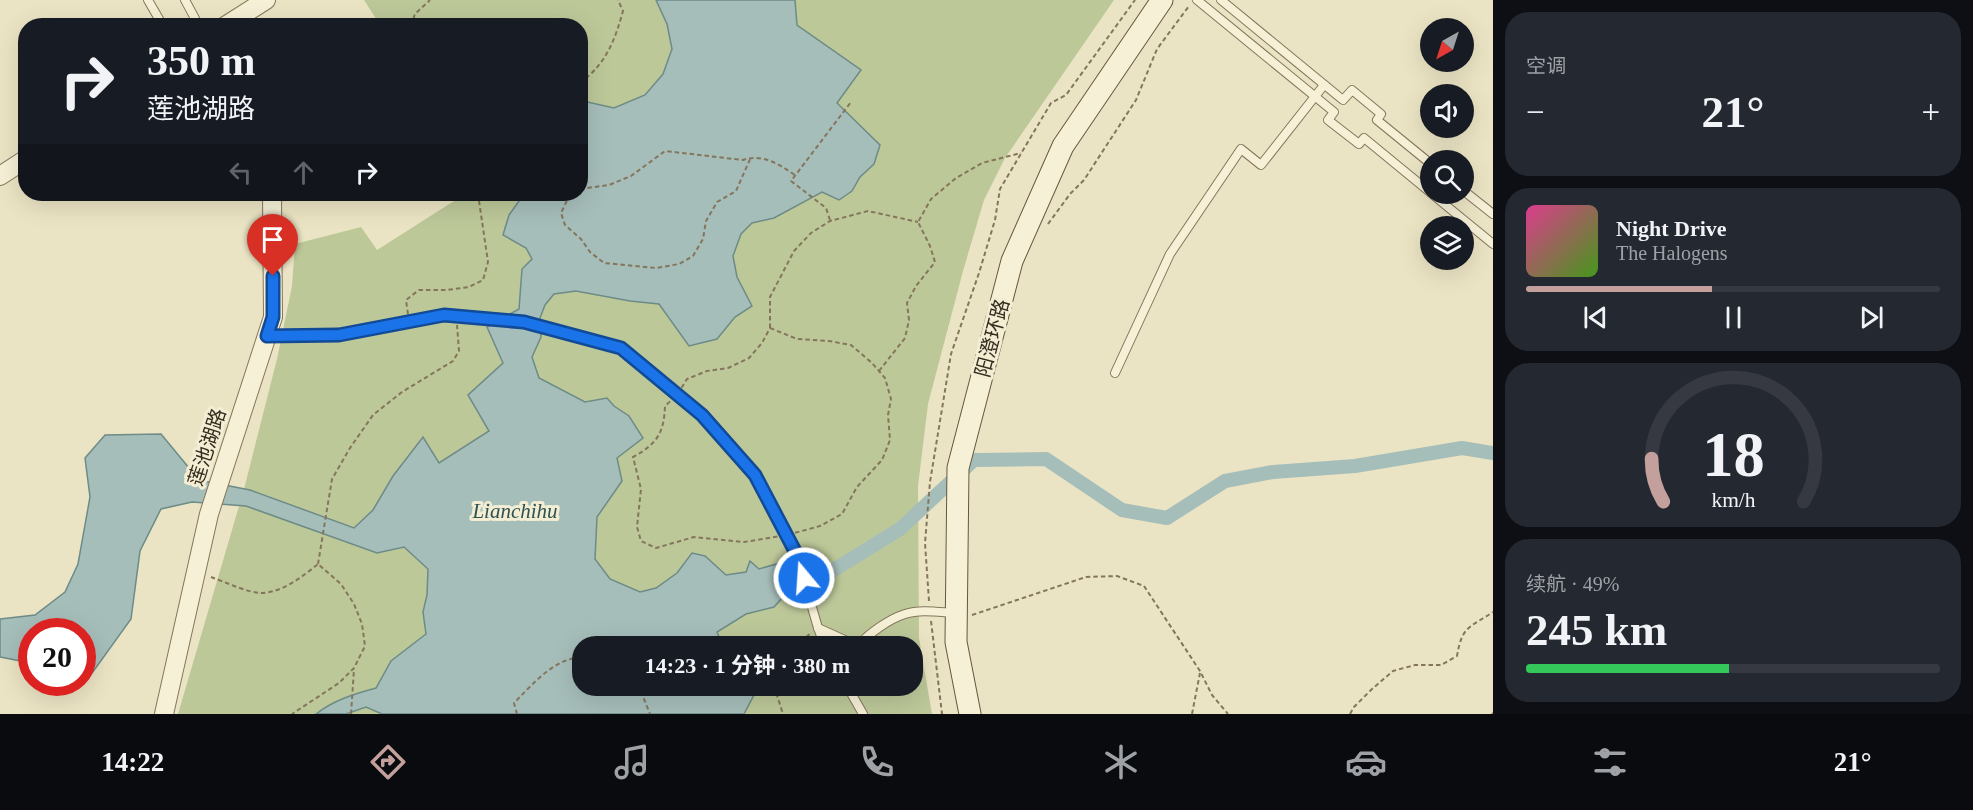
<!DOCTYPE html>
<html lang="zh">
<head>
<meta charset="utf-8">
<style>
	:root { --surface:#171b24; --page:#242831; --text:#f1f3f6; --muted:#9ea1a6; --line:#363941; --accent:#c4a09d }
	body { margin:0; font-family:"Times New Roman","Noto Sans SC",serif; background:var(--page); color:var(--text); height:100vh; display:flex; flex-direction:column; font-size:22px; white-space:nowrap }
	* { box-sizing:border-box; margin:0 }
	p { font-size:20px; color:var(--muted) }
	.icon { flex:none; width:33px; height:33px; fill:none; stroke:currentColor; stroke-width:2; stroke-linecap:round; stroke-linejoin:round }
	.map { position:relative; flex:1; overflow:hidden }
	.sheet { display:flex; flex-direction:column; gap:12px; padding:12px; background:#0d0f14; width:480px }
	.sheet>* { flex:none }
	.banner { position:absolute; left:18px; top:18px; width:570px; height:183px; border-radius:24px; box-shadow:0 6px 24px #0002; background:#171b24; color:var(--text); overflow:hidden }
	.needle { width:39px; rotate:219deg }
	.controls { position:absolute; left:1420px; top:18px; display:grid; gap:12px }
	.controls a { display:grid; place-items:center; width:54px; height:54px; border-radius:50%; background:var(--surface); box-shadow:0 6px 24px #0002; font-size:30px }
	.speed { position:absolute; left:18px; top:618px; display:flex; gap:12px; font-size:30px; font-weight:700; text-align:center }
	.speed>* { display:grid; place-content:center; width:78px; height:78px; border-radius:50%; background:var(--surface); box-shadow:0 6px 24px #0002; line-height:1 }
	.speed .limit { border:9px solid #d22; background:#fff; color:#111 }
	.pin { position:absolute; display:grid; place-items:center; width:51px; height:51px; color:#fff; margin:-62px -26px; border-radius:50% 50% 50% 0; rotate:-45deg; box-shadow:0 0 6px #0007 }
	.pin .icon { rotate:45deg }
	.me { position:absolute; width:66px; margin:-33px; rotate:342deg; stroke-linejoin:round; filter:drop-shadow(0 0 4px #0008) }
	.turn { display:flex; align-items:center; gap:21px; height:126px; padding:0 30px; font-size:27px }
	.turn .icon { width:78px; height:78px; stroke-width:2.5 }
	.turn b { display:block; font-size:42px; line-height:51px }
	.lanes { display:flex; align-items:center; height:57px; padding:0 30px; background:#0003; justify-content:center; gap:30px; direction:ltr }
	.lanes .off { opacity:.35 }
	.big { font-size:45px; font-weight:700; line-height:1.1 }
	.sheet .card { flex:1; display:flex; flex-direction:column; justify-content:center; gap:9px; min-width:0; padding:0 21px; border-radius:24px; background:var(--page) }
	.sheet .dial { align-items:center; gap:0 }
	.dial svg { height:156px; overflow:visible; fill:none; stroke:var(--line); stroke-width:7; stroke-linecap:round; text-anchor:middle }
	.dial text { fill:var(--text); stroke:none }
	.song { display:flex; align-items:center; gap:18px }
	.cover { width:72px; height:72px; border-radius:9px; background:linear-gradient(135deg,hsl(330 70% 55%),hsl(100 70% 35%)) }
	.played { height:6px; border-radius:3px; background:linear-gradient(90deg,var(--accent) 45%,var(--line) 45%) }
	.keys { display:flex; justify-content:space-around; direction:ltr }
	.heat { display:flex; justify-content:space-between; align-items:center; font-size:33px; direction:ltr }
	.charge { height:9px; border-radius:4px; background:linear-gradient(90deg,#34c759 49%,var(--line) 0) }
	.trip { position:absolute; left:572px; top:636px; width:351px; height:60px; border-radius:24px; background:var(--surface); box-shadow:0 6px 24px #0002; font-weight:700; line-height:60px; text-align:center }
	.menu { display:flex; height:96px; justify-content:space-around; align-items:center; background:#090b0e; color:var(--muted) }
	.menu .icon { width:42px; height:42px }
	.menu .current { color:var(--accent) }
	.menu b { font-size:27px; color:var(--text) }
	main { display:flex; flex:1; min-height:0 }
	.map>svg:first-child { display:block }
	.green { fill:#bdc899; fill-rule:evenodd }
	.water { fill:#a6beba; stroke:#6d8b87; stroke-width:1.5 }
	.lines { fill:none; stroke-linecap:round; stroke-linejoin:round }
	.canal { stroke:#a6beba; stroke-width:14 }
	.service-casing { stroke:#84765c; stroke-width:10 }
	.tertiary-casing { stroke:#84765c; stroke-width:20 }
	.secondary-casing { stroke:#66573f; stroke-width:23 }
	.path { stroke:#84765c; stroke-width:2; stroke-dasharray:4.5 3; stroke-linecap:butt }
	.service { stroke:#f6f0d7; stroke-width:8 }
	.tertiary { stroke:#f6f0d7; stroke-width:18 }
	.secondary { stroke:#f6f0d7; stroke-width:21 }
	.route-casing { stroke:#114b97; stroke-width:15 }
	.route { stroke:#1a73e8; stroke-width:10 }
	.labels { text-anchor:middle; stroke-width:6; stroke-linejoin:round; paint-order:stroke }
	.street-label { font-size:20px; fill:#352c1f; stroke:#f3edd3 }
	.water-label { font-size:21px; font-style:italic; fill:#2f5254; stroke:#f3edd3 }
</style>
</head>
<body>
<main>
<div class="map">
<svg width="1493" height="714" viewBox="0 0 1493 714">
	<rect width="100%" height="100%" fill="#ebe4c4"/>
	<!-- green -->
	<path class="green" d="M364 0H1114L1005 158 984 200 963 271 928 404 918 486 919 638 932 714H178L244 489 277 359 292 286 295 244 361 227 377 250 465 194H580V26L380 25ZM582 646H912V686H582Z"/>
	<!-- water -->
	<path class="water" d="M656 0H795L797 25 861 70 837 103 880 145 874 164 860 177 852 191 839 200 822 192 774 218 752 223 741 234 733 256 737 277 752 306 735 317 717 339 689 346 659 304 630 301 576 291 554 294 545 305 540 318 541 337 532 357 539 378 585 402 607 398 614 406 629 416 643 438 617 458 622 481 597 517 595 559 610 579 640 592 656 588 677 573 692 553 705 556 726 575 746 572 750 561 759 569 787 561 794 585 774 607 746 614 717 632 723 646H582V686H745L755 693 744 714H382L366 707 346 714H316C334 700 354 694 376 688L391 661 426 634 423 612 427 595 428 569 404 547 377 553 246 506 192 502 161 509 140 551 131 619 90 676 83 674 82 632H32L31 663 0 657V619L35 615 65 592 78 564 90 497 85 458 105 435 161 434 199 480 250 490 354 528 373 510 393 476 423 437 439 463 489 431 468 395 503 363 487 327 519 309 522 269 532 259 526 248 503 235 509 215 524 194H580L581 103 583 101 614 108 645 95 663 74 672 49 667 24Z"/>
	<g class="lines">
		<!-- canal -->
		<path class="canal" d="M792 576 832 571 900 529 974 460 1046 459 1122 510 1167 518 1225 481 1273 472 1355 466 1462 448 1493 453"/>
		<!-- service casing -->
		<g class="service-casing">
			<g id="service">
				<path d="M148 0 163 26"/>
				<path d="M185 0 199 26"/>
				<path d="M1197 0 1334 112 1328 120 1359 144 1364 138 1431 193"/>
				<path d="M1221 0 1343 100 1352 90 1381 114 1377 120 1431 164"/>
				<path d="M1464 191 1493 214"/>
				<path d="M1432 194 1493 244"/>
				<path d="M268 336 339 335 444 315 524 322 621 348 702 415 755 475 797 555 818 628 825 646"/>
				<path d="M1115 373 1170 254 1241 149 1261 165 1324 85"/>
				<path d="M818 628 858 646"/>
				<path d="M858 646C868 634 889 619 905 614 920 609 938 612 953 613"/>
				<path d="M847 686 863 714"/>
			</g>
		</g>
		<!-- tertiary casing -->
		<g class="tertiary-casing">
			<g id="tertiary">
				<path d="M225 26 266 0"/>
				<path d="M0 176 26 159"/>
				<path d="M164 714 209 514 273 317 272 194"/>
			</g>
		</g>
		<!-- secondary casing -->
		<g class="secondary-casing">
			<path id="secondary" d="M970 714 956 642 958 468 1012 261 1063 146 1162 0"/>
		</g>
		<!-- path -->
		<g class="path">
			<path d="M411 26 415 14 430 0"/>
			<path d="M580 83C606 64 615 40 623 11L618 0"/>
			<path d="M580 189 609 185 631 176 665 151 743 160C762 153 781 165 796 176"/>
			<path d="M555 194 566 199"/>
			<path d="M570 194 561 213 565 225 581 239 590 252 604 263 656 268 679 264 693 256 703 239 706 221 717 202 736 191 751 157"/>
			<path d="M830 220 826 208 791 181 851 102"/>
			<path d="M1048 224 1070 194 1084 180 1136 100 1157 49 1189 6"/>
			<path d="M408 314 406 300 419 290H447L469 287 483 280 488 262 478 194"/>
			<path d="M770 328 797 339 829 341 851 345 872 363 885 378 891 399 888 415 890 440 882 460 857 487 842 514 820 526 787 535 744 542 694 537 656 548 641 541 637 527 641 489 633 457C657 444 664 433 665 406L677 395 687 379 707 371 728 368 749 358 762 343Z"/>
			<path d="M770 328V297L794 251 811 233 830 221 868 211 918 222"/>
			<path d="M879 371 905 338 909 320 907 303 916 286 935 262 930 246 918 222 931 199 956 178 982 163 1021 153"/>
			<path d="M318 564 332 479 350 448 373 415 402 392 453 361 459 351 457 325"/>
			<path d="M211 577C225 582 246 592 260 593 282 593 302 577 318 564L341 584 354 604 362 624 365 646 354 668 339 683 292 714"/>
			<path d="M929 601 925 543 930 482 951 354 979 273 995 220 1000 189 1051 103 1066 95 1135 0"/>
			<path d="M972 615 1086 577 1117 576 1144 586 1200 671 1212 695 1228 714"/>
			<path d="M931 621 942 714"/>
			<path d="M794 646 810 634"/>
			<path d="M636 686 640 689 650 714"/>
			<path d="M774 686 783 714"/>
			<path d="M351 714 354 669"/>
			<path d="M517 714 514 703C533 684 553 659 582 657"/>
			<path d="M1192 714 1200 673"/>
			<path d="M1350 714 1354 707 1372 689 1393 671 1415 665H1441L1457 656C1462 626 1469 628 1493 612"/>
			<path d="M1492 714 1493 713"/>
		</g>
		<!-- service -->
		<use href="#service" class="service"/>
		<!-- tertiary -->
		<use href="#tertiary" class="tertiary"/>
		<!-- secondary -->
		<use href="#secondary" class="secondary"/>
	</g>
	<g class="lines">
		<!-- route casing -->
		<g class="route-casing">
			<path id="route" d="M273 276V317L267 336 339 335 444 315 524 322 621 348 702 415 755 475 797 555 804 578"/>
		</g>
		<!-- route -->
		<use href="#route" class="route"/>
	</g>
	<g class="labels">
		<!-- street labels -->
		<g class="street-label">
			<text transform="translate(992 338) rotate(-75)" y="7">阳澄环路</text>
			<text transform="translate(207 447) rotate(-72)" y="7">莲池湖路</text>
		</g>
		<!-- water labels -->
		<g class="water-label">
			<text x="515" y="518">Lianchihu</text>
		</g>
	</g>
</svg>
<div class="controls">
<a><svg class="needle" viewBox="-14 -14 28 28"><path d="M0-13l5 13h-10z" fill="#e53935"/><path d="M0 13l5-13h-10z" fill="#9ea1a6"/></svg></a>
<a><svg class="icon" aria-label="sound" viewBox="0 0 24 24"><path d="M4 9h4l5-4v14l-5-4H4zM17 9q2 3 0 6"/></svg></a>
<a><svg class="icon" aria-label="search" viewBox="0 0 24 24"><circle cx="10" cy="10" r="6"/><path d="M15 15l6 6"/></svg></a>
<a><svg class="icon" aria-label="layers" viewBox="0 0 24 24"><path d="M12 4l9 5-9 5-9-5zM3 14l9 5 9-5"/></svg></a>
</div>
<div class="speed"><div class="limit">20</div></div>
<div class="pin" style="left:273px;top:276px;background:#d93025"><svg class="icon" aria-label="arrive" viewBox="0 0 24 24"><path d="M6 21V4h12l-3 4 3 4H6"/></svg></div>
<svg class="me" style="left:804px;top:578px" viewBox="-20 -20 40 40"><circle r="17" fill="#1a73e8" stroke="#fff" stroke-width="3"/><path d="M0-11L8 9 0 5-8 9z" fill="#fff"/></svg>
<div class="trip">14:23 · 1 分钟 · 380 m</div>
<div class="banner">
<div class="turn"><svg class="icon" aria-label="right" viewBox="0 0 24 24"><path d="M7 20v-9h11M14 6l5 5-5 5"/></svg><div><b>350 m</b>莲池湖路</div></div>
<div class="lanes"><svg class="icon off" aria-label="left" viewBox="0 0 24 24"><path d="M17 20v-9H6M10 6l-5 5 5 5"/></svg><svg class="icon off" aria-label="ahead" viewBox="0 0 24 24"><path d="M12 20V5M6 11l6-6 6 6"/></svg><svg class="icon" aria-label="right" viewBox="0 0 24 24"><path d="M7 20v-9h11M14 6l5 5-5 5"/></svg></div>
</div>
</div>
<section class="sheet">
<div class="card"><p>空调</p>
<div class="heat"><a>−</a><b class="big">21°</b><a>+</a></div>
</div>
<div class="card">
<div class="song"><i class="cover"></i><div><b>Night Drive</b><p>The Halogens</p></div></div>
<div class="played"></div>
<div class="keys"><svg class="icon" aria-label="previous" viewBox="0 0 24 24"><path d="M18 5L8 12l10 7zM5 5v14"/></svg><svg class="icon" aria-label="pause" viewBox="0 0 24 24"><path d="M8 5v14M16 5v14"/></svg><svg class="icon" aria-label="next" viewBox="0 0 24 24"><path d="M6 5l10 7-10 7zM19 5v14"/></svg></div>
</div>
<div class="card dial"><svg viewBox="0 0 100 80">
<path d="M14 69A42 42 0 1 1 86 69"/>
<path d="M14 69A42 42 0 0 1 8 47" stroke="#c4a09d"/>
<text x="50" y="56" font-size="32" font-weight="700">18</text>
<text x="50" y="72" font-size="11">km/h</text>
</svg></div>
<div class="card"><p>续航 · 49%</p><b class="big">245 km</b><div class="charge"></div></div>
</section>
</main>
<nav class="menu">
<b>14:22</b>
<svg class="icon current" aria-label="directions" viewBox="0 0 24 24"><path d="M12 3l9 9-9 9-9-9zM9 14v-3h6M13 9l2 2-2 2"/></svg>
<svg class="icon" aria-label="music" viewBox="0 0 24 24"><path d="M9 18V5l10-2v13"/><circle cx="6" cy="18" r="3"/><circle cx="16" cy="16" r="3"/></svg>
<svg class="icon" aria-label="phone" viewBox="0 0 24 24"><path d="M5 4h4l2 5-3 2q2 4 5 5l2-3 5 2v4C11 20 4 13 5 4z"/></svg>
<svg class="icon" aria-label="climate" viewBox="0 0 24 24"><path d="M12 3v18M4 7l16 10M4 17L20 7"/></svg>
<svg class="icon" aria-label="car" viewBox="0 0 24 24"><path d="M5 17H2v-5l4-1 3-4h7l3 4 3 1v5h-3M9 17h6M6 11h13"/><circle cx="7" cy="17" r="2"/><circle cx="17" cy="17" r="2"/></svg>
<svg class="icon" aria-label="filters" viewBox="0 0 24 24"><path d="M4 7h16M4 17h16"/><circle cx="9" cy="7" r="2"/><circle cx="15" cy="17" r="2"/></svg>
<b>21°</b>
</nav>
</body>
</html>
